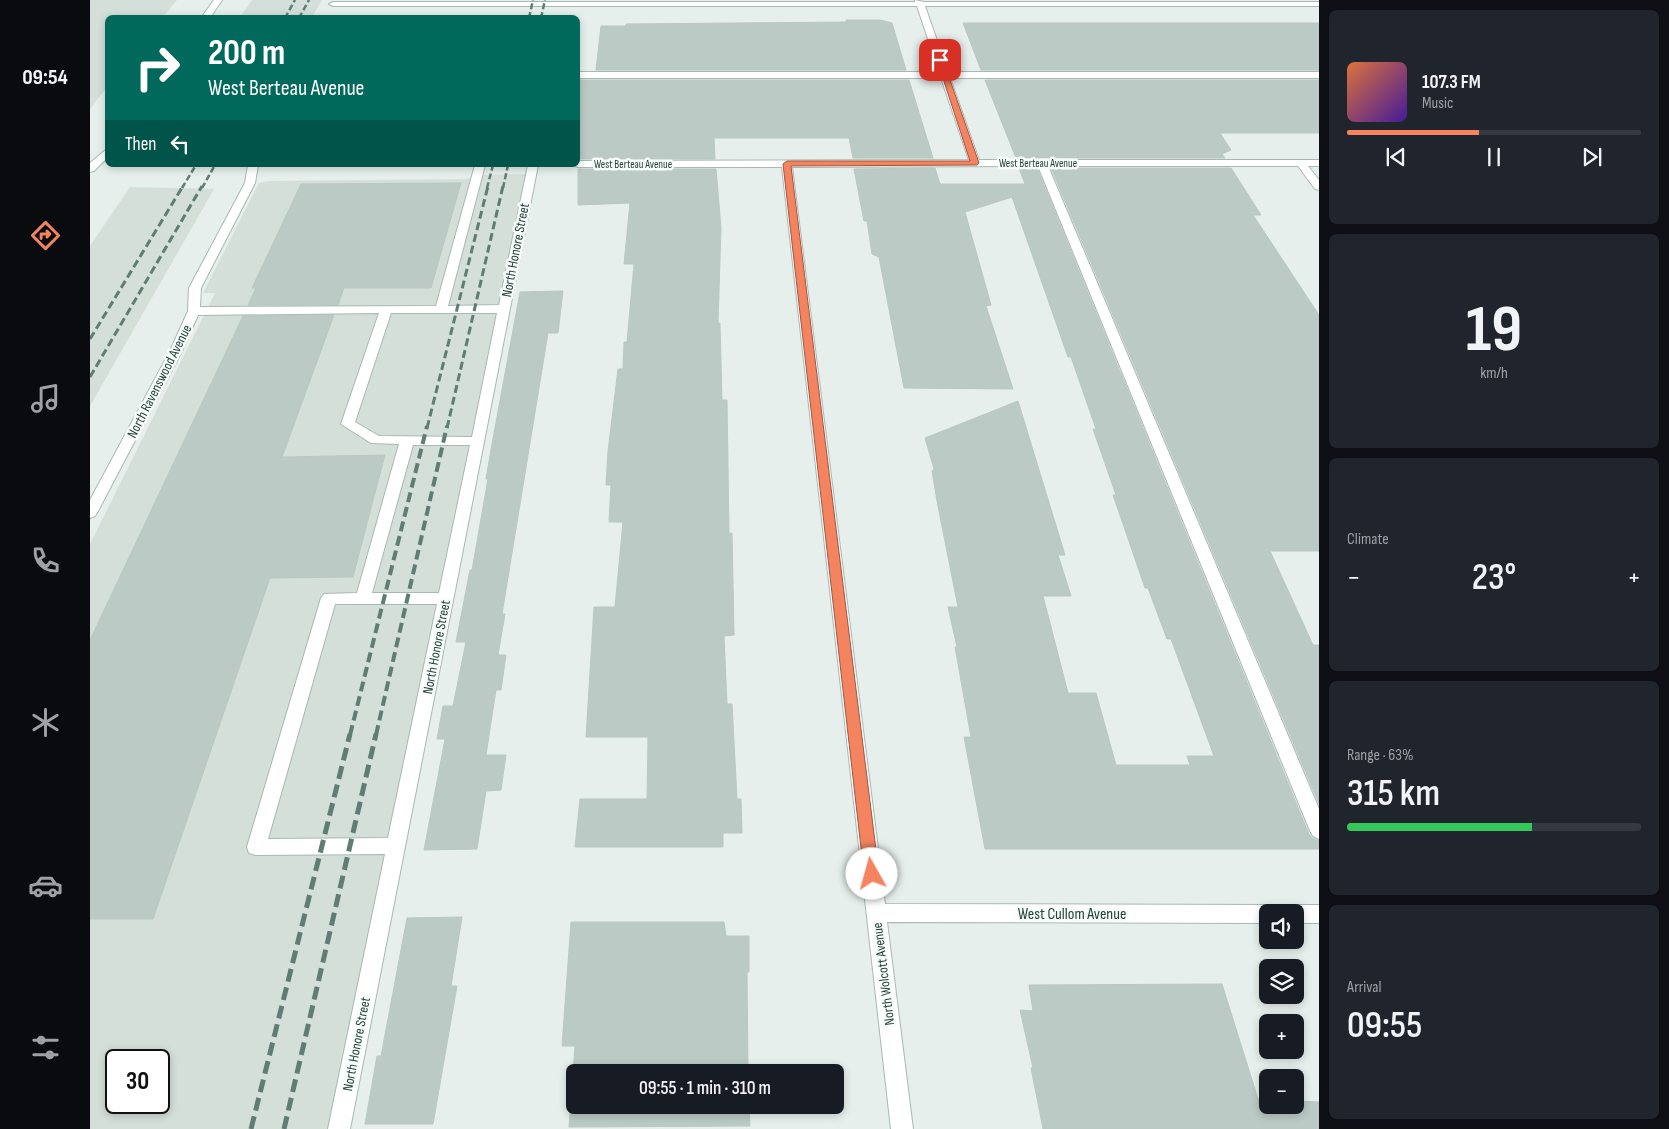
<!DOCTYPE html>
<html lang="en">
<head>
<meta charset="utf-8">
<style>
	:root { --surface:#171b24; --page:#20242c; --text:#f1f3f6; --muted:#9ea1a6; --line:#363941; --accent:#f4845f }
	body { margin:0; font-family:"Sofia Sans Condensed",sans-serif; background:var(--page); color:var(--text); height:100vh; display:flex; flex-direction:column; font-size:19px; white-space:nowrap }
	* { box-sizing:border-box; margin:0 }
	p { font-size:16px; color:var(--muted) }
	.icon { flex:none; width:28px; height:28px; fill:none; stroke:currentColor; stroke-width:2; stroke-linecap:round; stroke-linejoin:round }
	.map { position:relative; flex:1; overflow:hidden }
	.panel { display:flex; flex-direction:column; gap:10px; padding:10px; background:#0d0f14; width:350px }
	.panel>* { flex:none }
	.guide { position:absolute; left:15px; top:15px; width:475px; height:152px; border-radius:8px; box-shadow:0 2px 8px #0003; background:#00695c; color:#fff; overflow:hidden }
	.tools { position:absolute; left:1169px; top:904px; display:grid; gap:10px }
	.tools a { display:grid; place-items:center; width:45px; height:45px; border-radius:8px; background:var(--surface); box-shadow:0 2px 8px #0003; font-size:25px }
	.speed { position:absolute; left:15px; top:1049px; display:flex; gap:10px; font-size:25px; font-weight:700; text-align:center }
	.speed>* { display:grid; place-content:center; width:65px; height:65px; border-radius:50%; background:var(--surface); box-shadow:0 2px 8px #0003; line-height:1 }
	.speed .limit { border:2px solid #111; border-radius:8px; background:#fff; color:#111 }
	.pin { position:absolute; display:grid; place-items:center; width:42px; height:42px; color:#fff; margin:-21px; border-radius:10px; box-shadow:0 2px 8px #0006 }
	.me { position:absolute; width:55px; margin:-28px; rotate:353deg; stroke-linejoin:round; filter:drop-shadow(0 0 4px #0008) }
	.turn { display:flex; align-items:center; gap:18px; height:105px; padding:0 20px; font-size:22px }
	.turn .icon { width:65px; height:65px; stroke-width:2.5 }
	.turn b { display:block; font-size:35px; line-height:42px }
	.then { display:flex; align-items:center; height:48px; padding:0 20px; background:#0003; gap:10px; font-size:19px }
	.big { font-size:38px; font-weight:600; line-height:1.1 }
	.panel .tile { flex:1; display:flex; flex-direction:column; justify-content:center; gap:8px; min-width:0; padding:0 18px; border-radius:8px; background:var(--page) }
	.panel .dial { align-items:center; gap:0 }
	.dial b { font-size:65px; line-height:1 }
	.song { display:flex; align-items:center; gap:15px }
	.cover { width:60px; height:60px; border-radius:8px; background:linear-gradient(135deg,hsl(20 70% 55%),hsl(260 70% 35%)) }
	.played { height:5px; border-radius:2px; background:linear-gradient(90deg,var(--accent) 45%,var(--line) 45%) }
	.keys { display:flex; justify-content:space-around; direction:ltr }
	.heat { display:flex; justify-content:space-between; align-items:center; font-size:28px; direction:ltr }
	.charge { height:8px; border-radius:4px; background:linear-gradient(90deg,#34c759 63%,var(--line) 0) }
	.trip { position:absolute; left:476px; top:1064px; width:278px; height:50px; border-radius:8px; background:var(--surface); box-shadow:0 2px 8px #0003; font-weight:600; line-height:50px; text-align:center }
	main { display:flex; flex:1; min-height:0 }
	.tab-bar { display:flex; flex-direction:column; width:90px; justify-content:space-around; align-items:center; background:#090b0e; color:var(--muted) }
	.tab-bar .icon { width:35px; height:35px }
	.tab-bar .current { color:var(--accent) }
	.tab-bar b { font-size:22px; color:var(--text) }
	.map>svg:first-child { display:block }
	.built { fill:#d4dfda; fill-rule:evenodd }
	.building { fill:#bbcac4; stroke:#b8c9c2 }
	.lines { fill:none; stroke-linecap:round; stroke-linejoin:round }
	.minor-casing { stroke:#a8b8b2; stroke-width:2 }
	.minor { fill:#fff; fill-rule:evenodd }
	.rail-far3 { stroke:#5f7d75; stroke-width:2.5; stroke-dasharray:6 3; stroke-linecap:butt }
	.rail-far2 { stroke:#5f7d75; stroke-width:3; stroke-dasharray:8 4; stroke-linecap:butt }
	.rail-far1 { stroke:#5f7d75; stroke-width:4; stroke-dasharray:10 5; stroke-linecap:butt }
	.rail { stroke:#5f7d75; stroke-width:5; stroke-dasharray:13 6; stroke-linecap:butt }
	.route { fill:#f4845f; stroke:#9f563e }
	.labels { text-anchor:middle; stroke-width:5; stroke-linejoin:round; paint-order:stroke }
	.far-street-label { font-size:11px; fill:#24423a; stroke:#f7fbf9 }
	.street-label { font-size:14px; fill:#24423a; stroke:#f7fbf9 }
	.near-street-label { font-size:16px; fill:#24423a; stroke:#f7fbf9 }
</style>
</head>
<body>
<main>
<nav class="tab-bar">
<b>09:54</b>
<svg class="icon current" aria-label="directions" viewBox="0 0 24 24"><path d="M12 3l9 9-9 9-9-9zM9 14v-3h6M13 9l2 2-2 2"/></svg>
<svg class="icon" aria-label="music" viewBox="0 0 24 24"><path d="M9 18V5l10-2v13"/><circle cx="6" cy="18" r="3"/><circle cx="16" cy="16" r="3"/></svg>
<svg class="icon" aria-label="phone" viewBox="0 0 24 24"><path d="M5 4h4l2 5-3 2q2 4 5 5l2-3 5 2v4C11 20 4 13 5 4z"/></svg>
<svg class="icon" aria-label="climate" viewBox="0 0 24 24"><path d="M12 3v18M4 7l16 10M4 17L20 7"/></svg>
<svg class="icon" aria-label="car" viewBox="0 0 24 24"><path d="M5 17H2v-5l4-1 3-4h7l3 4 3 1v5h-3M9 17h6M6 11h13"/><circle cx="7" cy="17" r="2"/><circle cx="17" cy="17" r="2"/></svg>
<svg class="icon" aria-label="filters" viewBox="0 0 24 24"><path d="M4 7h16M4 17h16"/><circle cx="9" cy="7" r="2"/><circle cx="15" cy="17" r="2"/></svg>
</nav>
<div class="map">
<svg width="1229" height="1129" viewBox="0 0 1229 1129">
	<rect width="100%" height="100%" fill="#e6efeb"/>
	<!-- built -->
	<g class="built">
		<path d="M0 0H87L73 17 18 18 17 87 0 109Z"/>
		<path d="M162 0H232L222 17H150Z"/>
		<path d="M441 174 249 1129H0V544L125 293H113L169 183 178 181 375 179 394 175ZM26 1060H69V1102H26Z"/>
		<path d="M40 187 124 189 0 406V246Z"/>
	</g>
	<!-- building -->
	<g class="building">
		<path d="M756 20H790L802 23 816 70H506L511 26H536V24L756 22Z"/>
		<path d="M873 23H1229V70H891Z"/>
		<path d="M488 80H819L843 158H763L759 138H624L625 159H488Z"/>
		<path d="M895 80H1229V133H1130L1141 150 1132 154 1135 158H926Z"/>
		<path d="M845 168 850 184H935L929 168H947L1218 832 1222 838 1229 841V849H895L874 737H881L865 647H867L858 607H868L847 501 842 471 844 469 835 438 928 401 975 555H968L981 596H953L978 693H1006L1026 765H1100L1097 756H1124L1081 639H1077L1058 588H1055L1023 495H1026L1003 429H1006L981 357H978L922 197 875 212 901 305 896 306 923 389 814 388 789 257 782 254 777 221H774L764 169Z"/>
		<path d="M961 168H1141L1171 215H1163L1229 315V551H1180L1223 645H1229V804Z"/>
		<path d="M488 169H626L631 228 628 323H630L632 400H637L639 533H642L644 635 634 636 637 704H642L647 799H651L652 833H633V847H485L490 799H557L558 737H496L504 607H525L533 522H519L521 485H516L518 451 528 369H533L534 342H537L544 264H534L540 203 488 205Z"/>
		<path d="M371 183 341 288H254L248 305H158L166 288H162L211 184Z"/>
		<path d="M473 291 468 333H458L412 614H415L408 655H416L411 690H406L396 755H416L411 790 396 791 387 849 334 850 355 739H347L353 706H363L376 642H366L380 570H382L398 479H396L402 444 430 292Z"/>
		<path d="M244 315 192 457 295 455 263 577 180 578 63 919H0V640L153 316Z"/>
		<path d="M372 917 361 986H367L343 1124H275L287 1056H291L317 918Z"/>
		<path d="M481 922H634L636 936H659V972H657L658 1072H485V1105H659L660 1126 479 1127 485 1046H472Z"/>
		<path d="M1132 984 1168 1099H1178V1105H1205V1101L1229 1102V1129H953L941 1068H943L930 1010 943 1011 939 985Z"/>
	</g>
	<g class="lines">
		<!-- minor casing -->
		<g class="minor-casing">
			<g id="minor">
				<path d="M124 0H132L120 18H111Z"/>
				<path d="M825 0 834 2H1229V6H835L858 72H1229V78H860L889 160H1229V166H1218L1229 180V190L1225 189 1208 166H958L1229 809V839L1223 836 1220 831 948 166 702 167 795 904 1178 905 1185 908 1187 912H1178V923L797 922 823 1129H801L692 167H488L484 165H488V161L879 160 851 78H488V72H849L827 6H243L239 4 243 2H825Z"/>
				<path d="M18 148V157L4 171 0 172V163Z"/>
				<path d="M158 165H168L165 183 111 288 110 307 346 306 385 165H395L358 306 409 305 438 165H448L260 1129H238L295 854 166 855 159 853 157 847 231 598 234 594 267 593 309 444 281 443 251 424 289 313 108 315 92 351 7 513 5 516 0 518V500L80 351 98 311 99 288 155 183ZM301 313H407L382 437 289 436 265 422ZM323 445H380L349 593H282ZM245 604H347L298 838 178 839Z"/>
				<path d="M1205 905H1229V923H1205V912H1196L1198 908Z"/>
			</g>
		</g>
		<!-- minor -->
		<use href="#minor" class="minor"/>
		<!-- rail-far3 -->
		<g class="rail-far3">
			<path d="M195 18 205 0"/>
			<path d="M209 18 219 0"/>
			<path d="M439 18 443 0"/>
			<path d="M451 18 455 0"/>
			<path d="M92 188 106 165"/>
			<path d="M112 188 125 165"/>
			<path d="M397 188 403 165"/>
			<path d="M413 188 418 165"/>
		</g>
		<!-- rail-far2 -->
		<g class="rail-far2">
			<path d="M0 339 93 186"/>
			<path d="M0 377 112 186"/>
			<path d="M337 428 398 186"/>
			<path d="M357 428 413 186"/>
		</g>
		<!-- rail-far1 -->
		<g class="rail-far1">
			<path d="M260 735 337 426"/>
			<path d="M286 735 357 426"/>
		</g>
		<!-- rail -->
		<g class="rail">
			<path d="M161 1129 260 734"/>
			<path d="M194 1129 286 734"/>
		</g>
	</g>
	<!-- route -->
	<path class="route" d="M850 58 853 60 889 163 887 165 701 166 789 874 787 879 782 880 776 879 774 874 693 164 697 161H880L847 60Z"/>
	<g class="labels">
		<!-- far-street labels -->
		<g class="far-street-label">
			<text x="948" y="167">West Berteau Avenue</text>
			<text x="543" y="168">West Berteau Avenue</text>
		</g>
		<!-- street labels -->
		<g class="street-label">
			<text transform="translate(425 250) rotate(-79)" y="5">North Honore Street</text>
			<text transform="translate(69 381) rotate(-63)" y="5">North Ravenswood Avenue</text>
			<text transform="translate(346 647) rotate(-79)" y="5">North Honore Street</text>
			<text transform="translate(793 974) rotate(-97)" y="5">North Wolcott Avenue</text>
			<text transform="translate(266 1044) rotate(-79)" y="5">North Honore Street</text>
		</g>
		<!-- near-street labels -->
		<g class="near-street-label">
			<text x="982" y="919">West Cullom Avenue</text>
		</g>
	</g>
</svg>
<div class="tools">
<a><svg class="icon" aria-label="sound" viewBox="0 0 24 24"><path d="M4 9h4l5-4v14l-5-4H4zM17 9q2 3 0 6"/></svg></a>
<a><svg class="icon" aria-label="layers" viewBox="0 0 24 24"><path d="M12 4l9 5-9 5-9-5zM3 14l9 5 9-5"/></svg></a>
<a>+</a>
<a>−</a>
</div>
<div class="speed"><div class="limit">30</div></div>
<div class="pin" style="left:850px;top:60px;background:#d93025"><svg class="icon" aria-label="arrive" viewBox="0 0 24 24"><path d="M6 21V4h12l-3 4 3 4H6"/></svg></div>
<svg class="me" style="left:782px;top:874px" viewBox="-20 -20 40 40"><circle r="19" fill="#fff"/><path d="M0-13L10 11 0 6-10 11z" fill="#f4845f"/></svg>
<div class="trip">09:55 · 1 min · 310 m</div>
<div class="guide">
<div class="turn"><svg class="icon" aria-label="right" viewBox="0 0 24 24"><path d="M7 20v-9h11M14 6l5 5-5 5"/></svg><div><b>200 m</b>West Berteau Avenue</div></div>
<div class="then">Then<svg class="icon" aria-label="left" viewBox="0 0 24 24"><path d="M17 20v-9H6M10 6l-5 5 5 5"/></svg></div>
</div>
</div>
<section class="panel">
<div class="tile">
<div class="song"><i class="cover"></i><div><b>107.3 FM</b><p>Music</p></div></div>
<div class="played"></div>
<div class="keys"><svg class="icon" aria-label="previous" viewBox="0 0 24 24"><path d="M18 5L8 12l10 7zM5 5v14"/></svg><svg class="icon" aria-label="pause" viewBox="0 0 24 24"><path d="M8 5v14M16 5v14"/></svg><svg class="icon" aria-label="next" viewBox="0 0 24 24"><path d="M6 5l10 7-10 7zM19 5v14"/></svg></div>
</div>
<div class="tile dial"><b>19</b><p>km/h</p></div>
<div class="tile"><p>Climate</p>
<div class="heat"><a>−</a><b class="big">23°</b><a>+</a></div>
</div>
<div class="tile"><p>Range · 63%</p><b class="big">315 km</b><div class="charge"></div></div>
<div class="tile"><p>Arrival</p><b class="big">09:55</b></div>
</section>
</main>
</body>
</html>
